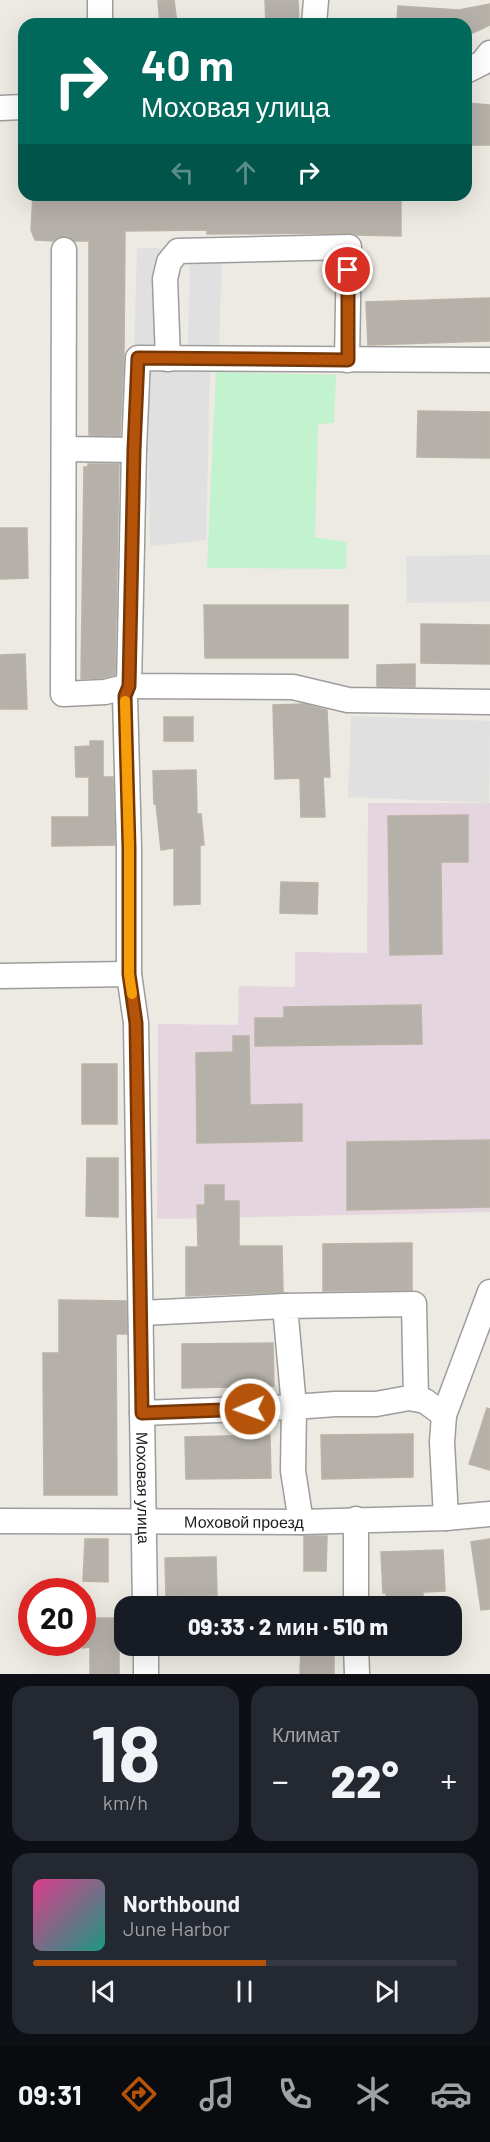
<!DOCTYPE html>
<html lang="ru">
<head>
<meta charset="utf-8">
<style>
	:root { --surface:#171b24; --page:#242831; --text:#f1f3f6; --muted:#9ea1a6; --line:#363941; --accent:#b45309 }
	body { margin:0; font-family:Barlow,sans-serif; background:var(--page); color:var(--text); height:100vh; display:flex; flex-direction:column; font-size:22px; white-space:nowrap }
	* { box-sizing:border-box; margin:0 }
	p { font-size:20px; color:var(--muted) }
	.icon { flex:none; width:33px; height:33px; fill:none; stroke:currentColor; stroke-width:2; stroke-linecap:round; stroke-linejoin:round }
	.map { position:relative; height:1674px; overflow:hidden }
	.panel { display:flex; flex-direction:column; gap:12px; padding:12px; background:#0d0f14; flex:1 }
	.panel>* { flex:none }
	.top-card { position:absolute; left:18px; top:18px; width:454px; height:183px; border-radius:18px; box-shadow:0 6px 24px #0002; background:#00695c; color:#fff; overflow:hidden }
	.speed { position:absolute; left:18px; top:1578px; display:flex; gap:12px; font-size:30px; font-weight:700; text-align:center }
	.speed>* { display:grid; place-content:center; width:78px; height:78px; border-radius:50%; background:var(--surface); box-shadow:0 6px 24px #0002; line-height:1 }
	.speed .limit { border:9px solid #d22; background:#fff; color:#111 }
	.pin { position:absolute; display:grid; place-items:center; width:51px; height:51px; color:#fff; margin:-26px; border:3px solid #fff; border-radius:50%; box-shadow:0 2px 6px #0007 }
	.me { position:absolute; width:66px; margin:-33px; rotate:268deg; stroke-linejoin:round; filter:drop-shadow(0 0 4px #0008) }
	.turn { display:flex; align-items:center; gap:21px; height:126px; padding:0 24px; font-size:27px }
	.turn .icon { width:78px; height:78px; stroke-width:2.5 }
	.turn b { display:block; font-size:42px; line-height:51px }
	.lanes { display:flex; align-items:center; height:57px; padding:0 24px; background:#0003; justify-content:center; gap:30px; direction:ltr }
	.lanes .off { opacity:.35 }
	.big { font-size:45px; font-weight:800; line-height:1.1 }
	.panel .card { flex:1; display:flex; flex-direction:column; justify-content:center; gap:9px; min-width:0; padding:0 21px; border-radius:18px; background:var(--page) }
	.panel .dial { align-items:center; gap:0 }
	.dial b { font-size:78px; line-height:1 }
	.song { display:flex; align-items:center; gap:18px }
	.cover { width:72px; height:72px; border-radius:9px; background:linear-gradient(135deg,hsl(330 70% 55%),hsl(170 70% 35%)) }
	.played { height:6px; border-radius:3px; background:linear-gradient(90deg,var(--accent) 55%,var(--line) 55%) }
	.keys { display:flex; justify-content:space-around; direction:ltr }
	.heat { display:flex; justify-content:space-between; align-items:center; font-size:33px; direction:ltr }
	.panel .tiles { flex:1; display:grid; gap:12px; grid-template-columns:1fr 1fr }
	.card:last-child { grid-column:span 2 }
	.trip { position:absolute; left:114px; top:1596px; width:348px; height:60px; border-radius:18px; background:var(--surface); box-shadow:0 6px 24px #0002; font-weight:800; line-height:60px; text-align:center }
	.menu { display:flex; height:96px; justify-content:space-around; align-items:center; background:#090b0e; color:var(--muted) }
	.menu .icon { width:42px; height:42px }
	.menu .selected { color:var(--accent) }
	.menu b { font-size:27px; color:var(--text) }
	.map>svg:first-child { display:block }
	.industrial { fill:#e4d5df }
	.park { fill:#c3f2ce }
	.parking { fill:#e0e0e0 }
	.building { fill:#b5b0a9; stroke:#bbb3a7; stroke-width:1.5 }
	.lines { fill:none; stroke-linecap:round; stroke-linejoin:round }
	.minor-casing { stroke:#9d9d9d; stroke-width:27 }
	.minor { stroke:#fff; stroke-width:24 }
	.route-casing { stroke:#753606; stroke-width:15 }
	.route { stroke:#b45309; stroke-width:10 }
	.slow { stroke:#f59e0b; stroke-width:10 }
	.labels { text-anchor:middle; stroke-width:6; stroke-linejoin:round; paint-order:stroke }
	.street-label { font-size:16px; fill:#1c1c1c; stroke:#fff }
</style>
</head>
<body>
<div class="map">
<svg width="490" height="1674" viewBox="0 0 490 1674">
	<rect width="100%" height="100%" fill="#eceae2"/>
	<!-- industrial -->
	<path class="industrial" d="M368 803H490V1212L157 1219 158 1024 238 1025 239 986 295 987V952L367 953Z"/>
	<!-- park -->
	<path class="park" d="M216 372 336 375 334 423 318 424 315 537 347 542 346 569 207 568Z"/>
	<!-- parking -->
	<g class="parking">
		<path d="M137 248H169L159 350 134 353Z"/>
		<path d="M222 255 219 347 188 346 190 256Z"/>
		<path d="M148 372H210L206 540 150 546Z"/>
		<path d="M490 555V602L407 603 406 556Z"/>
		<path d="M351 716 490 721 489 803 348 797Z"/>
	</g>
	<!-- building -->
	<g class="building">
		<path d="M174 0 177 24H160L158 1Z"/>
		<path d="M265 0H298L299 24H266Z"/>
		<path d="M490 4V25L466 36V24H397L398 6 459 10Z"/>
		<path d="M466 103 490 105V145H466Z"/>
		<path d="M33 195H183V199L401 201V236L357 235 349 233 207 234V230L125 231 124 356 120 436 89 435V241H74L65 236 54 241 35 240 31 230Z"/>
		<path d="M490 298V341L368 345 366 302Z"/>
		<path d="M418 411 490 412V458L417 457Z"/>
		<path d="M88 464H119L115 675 103 678 81 679 84 467H88Z"/>
		<path d="M0 528H27L28 578 0 579Z"/>
		<path d="M204 605H348V658H205Z"/>
		<path d="M421 624 490 625V664L421 663Z"/>
		<path d="M25 654 27 709H0V655Z"/>
		<path d="M415 664V687L377 686V665Z"/>
		<path d="M304 704 327 710 330 777H323L325 817H301L300 778 275 779 273 705Z"/>
		<rect x="164" y="717" width="29" height="24"/>
		<path d="M90 741H103V777H113L115 845 52 846V817H89V777H76L75 747 90 746Z"/>
		<path d="M196 770 197 814H201L204 845H200V904L174 905V848L161 850 156 804H154L153 771Z"/>
		<path d="M468 815V862H441L442 954 390 955 388 816Z"/>
		<path d="M281 882 318 883 317 914 280 913Z"/>
		<path d="M421 1005 422 1044 255 1046V1018H284V1007Z"/>
		<path d="M233 1036H249L250 1105 302 1104V1141L197 1143 196 1053 233 1052Z"/>
		<rect x="82" y="1064" width="35" height="60"/>
		<path d="M490 1140V1207L347 1210V1142Z"/>
		<path d="M87 1158H118V1217L86 1216Z"/>
		<path d="M205 1185H224V1201H239V1246H282L283 1292 186 1296V1247H198L197 1205H205Z"/>
		<path d="M412 1243V1290L323 1291V1244Z"/>
		<path d="M59 1300 126 1301 127 1334H116L117 1495H44L43 1353H59Z"/>
		<path d="M273 1343 274 1386 182 1388V1344Z"/>
		<path d="M487 1408 490 1409V1470L469 1464Z"/>
		<path d="M413 1434V1477L322 1479 321 1435Z"/>
		<path d="M270 1435 271 1478 186 1479 185 1437Z"/>
		<path d="M304 1536H327L326 1571H304Z"/>
		<path d="M85 1539H108V1582L83 1581Z"/>
		<path d="M490 1539V1609L481 1610 471 1542Z"/>
		<path d="M443 1550 445 1591 423 1592V1606H386V1593H383L381 1552Z"/>
		<path d="M216 1557 217 1595 166 1596 165 1558Z"/>
		<path d="M82 1618H119V1674H90V1647L82 1648Z"/>
		<path d="M301 1646H334V1674H300Z"/>
	</g>
	<g class="lines">
		<!-- minor casing -->
		<g class="minor-casing">
			<g id="minor">
				<path d="M100 24V0"/>
				<path d="M314 24 316 0"/>
				<path d="M466 71 482 63 490 53"/>
				<path d="M0 108 24 107"/>
				<path id="s1" d="M64 250 63 694 105 692 129 686 125 696 129 848V974L136 1023 145 1606"/>
				<path d="M168 359 165 279 169 262 178 251 349 247 347 360"/>
				<path d="M490 360 138 358 134 450 129 686 293 687 348 700 490 702"/>
				<path d="M64 449 134 450"/>
				<path d="M0 976 129 974"/>
				<path d="M141 1313 285 1306"/>
				<path d="M142 1413 294 1407 285 1306 414 1304 416 1399"/>
				<path d="M446 1518 442 1442 444 1415 490 1292"/>
				<path d="M356 1519V1606"/>
				<path id="s2" d="M0 1521 301 1522 446 1518 490 1514"/>
				<path d="M301 1522 293 1471 294 1407 335 1404H376L409 1398 425 1401 444 1415"/>
				<path d="M146 1646V1674"/>
				<path d="M356 1646 357 1674"/>
			</g>
		</g>
		<!-- minor -->
		<use href="#minor" class="minor"/>
	</g>
	<g class="lines">
		<!-- route casing -->
		<g class="route-casing">
			<path id="route" d="M250 1409 142 1413 136 1023 129 974V848L125 696 129 686 134 450 138 358 348 360V270"/>
		</g>
		<!-- route -->
		<use href="#route" class="route"/>
		<!-- slow -->
		<path class="slow" d="M125 701 129 848V974L132 994"/>
	</g>
	<g class="labels">
		<!-- street labels -->
		<g class="street-label">
			<text dy="6" stroke="none"><textPath href="#s1" startOffset="1314">Моховая улица</textPath></text>
			<text dy="6" stroke="none"><textPath href="#s2" startOffset="244">Моховой проезд</textPath></text>
		</g>
	</g>
</svg>
<div class="speed"><div class="limit">20</div></div>
<div class="pin" style="left:348px;top:270px;background:#d93025"><svg class="icon" aria-label="arrive" viewBox="0 0 24 24"><path d="M6 21V4h12l-3 4 3 4H6"/></svg></div>
<svg class="me" style="left:250px;top:1409px" viewBox="-20 -20 40 40"><circle r="17" fill="#b45309" stroke="#fff" stroke-width="3"/><path d="M0-11L8 9 0 5-8 9z" fill="#fff"/></svg>
<div class="trip">09:33 · 2 мин · 510 m</div>
<div class="top-card">
<div class="turn"><svg class="icon" aria-label="right" viewBox="0 0 24 24"><path d="M7 20v-9h11M14 6l5 5-5 5"/></svg><div><b>40 m</b>Моховая улица</div></div>
<div class="lanes"><svg class="icon off" aria-label="left" viewBox="0 0 24 24"><path d="M17 20v-9H6M10 6l-5 5 5 5"/></svg><svg class="icon off" aria-label="ahead" viewBox="0 0 24 24"><path d="M12 20V5M6 11l6-6 6 6"/></svg><svg class="icon" aria-label="right" viewBox="0 0 24 24"><path d="M7 20v-9h11M14 6l5 5-5 5"/></svg></div>
</div>
</div>
<section class="panel">
<div class="tiles">
<div class="card dial"><b>18</b><p>km/h</p></div>
<div class="card"><p>Климат</p>
<div class="heat"><a>−</a><b class="big">22°</b><a>+</a></div>
</div>
<div class="card">
<div class="song"><i class="cover"></i><div><b>Northbound</b><p>June Harbor</p></div></div>
<div class="played"></div>
<div class="keys"><svg class="icon" aria-label="previous" viewBox="0 0 24 24"><path d="M18 5L8 12l10 7zM5 5v14"/></svg><svg class="icon" aria-label="pause" viewBox="0 0 24 24"><path d="M8 5v14M16 5v14"/></svg><svg class="icon" aria-label="next" viewBox="0 0 24 24"><path d="M6 5l10 7-10 7zM19 5v14"/></svg></div>
</div>
</div>
</section>
<nav class="menu">
<b>09:31</b>
<svg class="icon selected" aria-label="directions" viewBox="0 0 24 24"><path d="M12 3l9 9-9 9-9-9zM9 14v-3h6M13 9l2 2-2 2"/></svg>
<svg class="icon" aria-label="music" viewBox="0 0 24 24"><path d="M9 18V5l10-2v13"/><circle cx="6" cy="18" r="3"/><circle cx="16" cy="16" r="3"/></svg>
<svg class="icon" aria-label="phone" viewBox="0 0 24 24"><path d="M5 4h4l2 5-3 2q2 4 5 5l2-3 5 2v4C11 20 4 13 5 4z"/></svg>
<svg class="icon" aria-label="climate" viewBox="0 0 24 24"><path d="M12 3v18M4 7l16 10M4 17L20 7"/></svg>
<svg class="icon" aria-label="car" viewBox="0 0 24 24"><path d="M5 17H2v-5l4-1 3-4h7l3 4 3 1v5h-3M9 17h6M6 11h13"/><circle cx="7" cy="17" r="2"/><circle cx="17" cy="17" r="2"/></svg>
</nav>
</body>
</html>
